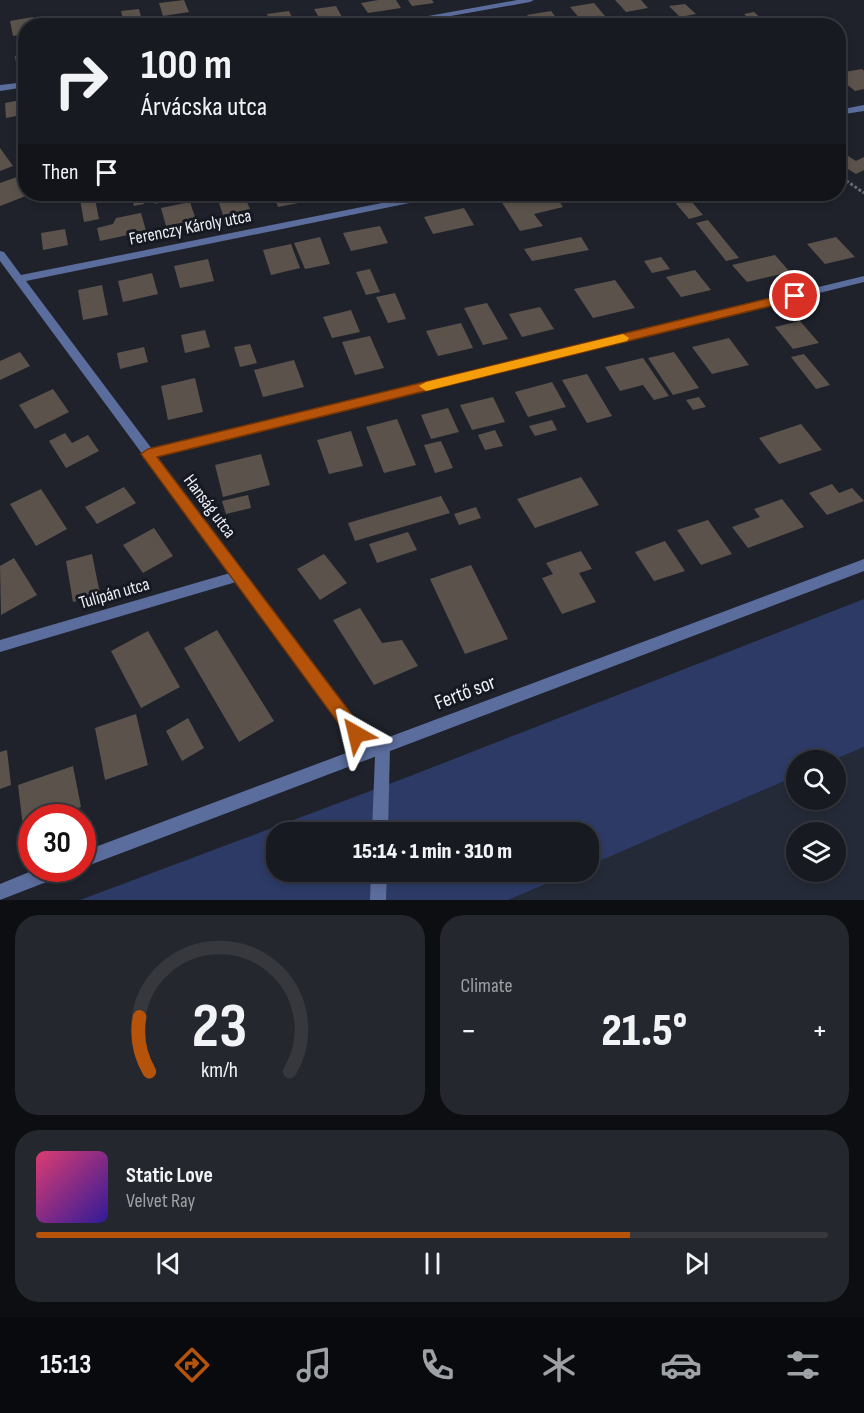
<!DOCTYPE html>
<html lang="en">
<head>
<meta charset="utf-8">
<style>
	:root { --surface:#171a20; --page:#24272d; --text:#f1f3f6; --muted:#9ea1a5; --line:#36383e; --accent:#b45309 }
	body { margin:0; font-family:"Sofia Sans Condensed",sans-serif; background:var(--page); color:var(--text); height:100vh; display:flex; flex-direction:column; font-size:22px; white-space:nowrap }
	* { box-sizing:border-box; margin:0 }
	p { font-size:20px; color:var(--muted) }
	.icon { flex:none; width:33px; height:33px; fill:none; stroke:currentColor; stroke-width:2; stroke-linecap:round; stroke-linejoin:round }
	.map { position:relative; height:900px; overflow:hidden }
	.sheet { display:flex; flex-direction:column; gap:15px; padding:15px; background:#0d0e12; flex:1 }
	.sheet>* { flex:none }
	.top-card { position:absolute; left:18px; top:18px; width:828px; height:183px; border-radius:24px; box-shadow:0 3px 9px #0003,0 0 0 2px var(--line); background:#171a20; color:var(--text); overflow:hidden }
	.controls { position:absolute; left:786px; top:750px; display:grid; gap:12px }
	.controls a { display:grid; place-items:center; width:60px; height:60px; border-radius:50%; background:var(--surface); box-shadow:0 3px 9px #0003,0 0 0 2px var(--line); font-size:30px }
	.speed { position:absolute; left:18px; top:804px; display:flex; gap:12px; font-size:30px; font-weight:700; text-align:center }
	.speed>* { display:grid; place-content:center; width:78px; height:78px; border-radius:50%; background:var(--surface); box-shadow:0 3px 9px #0003,0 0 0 2px var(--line); line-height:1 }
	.speed .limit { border:9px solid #d22; background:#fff; color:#111 }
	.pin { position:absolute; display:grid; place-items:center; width:51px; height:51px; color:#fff; margin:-26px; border:3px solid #fff; border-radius:50%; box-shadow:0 2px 6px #0007 }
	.me { position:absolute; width:66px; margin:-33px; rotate:323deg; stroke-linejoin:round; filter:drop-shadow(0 0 4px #0008) }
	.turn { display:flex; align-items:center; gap:21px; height:126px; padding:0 24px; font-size:27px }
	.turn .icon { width:78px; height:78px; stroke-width:2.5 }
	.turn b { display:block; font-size:42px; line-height:51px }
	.then { display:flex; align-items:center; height:57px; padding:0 24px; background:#0003; gap:12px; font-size:22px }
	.big { font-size:45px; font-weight:800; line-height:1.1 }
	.sheet .widget { flex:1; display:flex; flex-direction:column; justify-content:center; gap:9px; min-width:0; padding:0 21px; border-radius:24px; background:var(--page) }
	.sheet .dial { align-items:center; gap:0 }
	.dial svg { height:156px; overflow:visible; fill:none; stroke:var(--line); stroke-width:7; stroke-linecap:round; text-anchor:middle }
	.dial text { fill:var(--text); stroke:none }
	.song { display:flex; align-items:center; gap:18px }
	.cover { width:72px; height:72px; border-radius:9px; background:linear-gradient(135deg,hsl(340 70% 55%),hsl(250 70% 35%)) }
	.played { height:6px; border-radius:3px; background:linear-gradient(90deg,var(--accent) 75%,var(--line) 75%) }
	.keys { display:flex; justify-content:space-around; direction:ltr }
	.heat { display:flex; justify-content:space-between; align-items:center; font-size:33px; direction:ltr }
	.sheet .tiles { flex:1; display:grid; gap:15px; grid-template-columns:1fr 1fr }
	.widget:last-child { grid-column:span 2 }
	.trip { position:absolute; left:266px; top:822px; width:333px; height:60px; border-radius:24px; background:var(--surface); box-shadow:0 3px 9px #0003,0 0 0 2px var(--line); font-weight:800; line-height:60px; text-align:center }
	.dock { display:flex; height:96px; justify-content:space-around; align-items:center; background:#090a0d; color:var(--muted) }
	.dock .icon { width:42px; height:42px }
	.dock .active { color:var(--accent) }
	.dock b { font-size:27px; color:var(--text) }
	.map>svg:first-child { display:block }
	.built { fill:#252a38; fill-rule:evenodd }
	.green { fill:#2c3a65 }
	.building { fill:#5b534b }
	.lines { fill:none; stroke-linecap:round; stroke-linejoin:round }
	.path { stroke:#696b73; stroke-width:3; stroke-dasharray:3 2; stroke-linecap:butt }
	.minor { fill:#5b6d9d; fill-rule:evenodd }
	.tertiary { fill:#5b6d9d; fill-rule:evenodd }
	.route { fill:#b45309; stroke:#753606; stroke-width:1.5 }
	.slow { fill:#f59e0b }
	.labels { text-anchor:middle; stroke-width:6; stroke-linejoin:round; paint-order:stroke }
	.street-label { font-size:18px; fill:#edeff5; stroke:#161921 }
	.near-street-label { font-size:21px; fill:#edeff5; stroke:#161921 }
</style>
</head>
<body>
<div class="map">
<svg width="864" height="900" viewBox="0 0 864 900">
	<rect width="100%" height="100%" fill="#1f222b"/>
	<!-- built -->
	<path class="built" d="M864 747V900H508L574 872H588V866L796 776V800H836V760H833ZM796 832H836V872H796Z"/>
	<!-- green -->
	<path class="green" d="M864 599V747L833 760H796V776L588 866V832H276V872H574L508 900H80L405 778Z"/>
	<!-- building -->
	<g class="building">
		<path d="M184 0 189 12 163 16 159 3Z"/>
		<path d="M378 0H396L401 8 368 13 361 3Z"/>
		<path d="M408 0H432L434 3 412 6Z"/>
		<path d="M615 0H641L648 8 626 12Z"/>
		<path d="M594 3 605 16 581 20 570 7Z"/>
		<path d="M685 4 696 14 680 17 669 6Z"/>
		<path d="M336 6 342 17 321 21 314 9Z"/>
		<path d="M139 9 141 17 123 19 121 11Z"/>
		<path d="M289 11 296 26H272L267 14Z"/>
		<path d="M551 11 558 20 534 24 527 15Z"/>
		<path d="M754 12 769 26H757L744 14Z"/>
		<path d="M33 17 34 26H26V34L13 36 10 21Z"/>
		<path d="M506 18 512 26H486L483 22Z"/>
		<path d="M26 54V68L17 69 15 56Z"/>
		<path d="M862 69 864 71V89L855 91 838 77V73Z"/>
		<path d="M26 99V114L6 118 5 103Z"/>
		<path d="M838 142 848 148 840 151 856 161 864 157V170L856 174 838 163Z"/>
		<path d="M0 148 13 166 0 171Z"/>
		<path d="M17 177 26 187V194H31L0 206V183Z"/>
		<path d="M79 194H94L99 219 84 222Z"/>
		<path d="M141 194 144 204 134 206 131 195Z"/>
		<path d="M153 194H166L168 201 155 204Z"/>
		<path d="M273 194H317L319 199 278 207Z"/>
		<path d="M538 194H554L563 207 534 214 543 226 520 231 501 201Z"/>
		<path d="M586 194H620L622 196 592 202Z"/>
		<path d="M668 194H685L703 215 689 219Z"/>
		<path d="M244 195 250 209 223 215 218 200Z"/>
		<path d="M190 202 196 220 166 226 161 208Z"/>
		<path d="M464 208 474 225 433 234 424 217Z"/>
		<path d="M141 213 146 231 100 241 97 228 113 224 116 218Z"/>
		<path d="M708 220 739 258 726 261 696 223Z"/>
		<path d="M380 226 388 243 351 251 343 233Z"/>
		<path d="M65 229 68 245 43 250 41 233Z"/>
		<path d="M320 237 330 264 305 269 294 243Z"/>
		<path d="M581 237 589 250 532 261 524 249Z"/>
		<path d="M836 237 855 257 825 264 807 244Z"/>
		<path d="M291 244 300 268 271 275 263 250Z"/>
		<path d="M775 255 790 272 747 282 732 265Z"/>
		<path d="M661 257 670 269 652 273 644 261Z"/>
		<path d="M208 259 214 281 180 288 174 266Z"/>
		<path d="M370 269 380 292 366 295 356 272Z"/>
		<path d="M695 270 711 290 681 297 666 277Z"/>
		<path d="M152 273 158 294 123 302 118 281Z"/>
		<path d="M615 280 635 308 593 318 574 289Z"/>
		<path d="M102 285 108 315 83 320 78 290Z"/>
		<path d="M395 293 406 319 388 323 376 297Z"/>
		<path d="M487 303 508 339 483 345 464 308Z"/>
		<path d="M540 307 554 329 522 337 509 314Z"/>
		<path d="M351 310 360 332 332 338 323 317Z"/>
		<path d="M800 321 819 343 793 349 775 327Z"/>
		<path d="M461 323 473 348 438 356 426 331Z"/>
		<path d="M205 330 210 347 185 353 181 335Z"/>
		<path d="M370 336 384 368 355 375 342 342Z"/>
		<path d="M729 338 749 365 712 374 692 347Z"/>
		<path d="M250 344 257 363 240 367 234 347Z"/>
		<path d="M144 347 148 362 120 369 117 353Z"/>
		<path d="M20 352 30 366 0 380V361Z"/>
		<path d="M674 352 699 388 673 395 648 358Z"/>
		<path d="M804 354 830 385 816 389 791 357Z"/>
		<path d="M643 358 669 396 654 400 643 385 620 391 605 367Z"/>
		<path d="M294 360 304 387 263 397 254 370Z"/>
		<path d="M587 374 612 416 587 423 562 380Z"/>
		<path d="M195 378 203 412 168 420 161 386Z"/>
		<path d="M552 382 566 407 528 417 515 392Z"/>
		<path d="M53 389 69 412 35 429 19 405Z"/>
		<path d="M493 397 505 422 472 430 460 405Z"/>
		<path d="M699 397 706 407 693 410 686 400Z"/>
		<path d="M448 408 459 432 431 439 421 415Z"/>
		<path d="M397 419 416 465 384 473 366 427Z"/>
		<path d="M552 420 557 430 535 436 529 426Z"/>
		<path d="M801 424 822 450 779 464 759 438Z"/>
		<path d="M495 430 503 446 485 450 478 435Z"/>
		<path d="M351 431 363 466 329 474 317 440Z"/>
		<path d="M65 433 72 443 88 435 99 451 66 468 49 441Z"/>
		<path d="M441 441 453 468 435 473 424 445Z"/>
		<path d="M261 454 270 485 223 497 215 465Z"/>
		<path d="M581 477 599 505 535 528 517 499Z"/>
		<path d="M832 484 839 493 852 488 864 501 827 515 809 493Z"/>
		<path d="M124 487 136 503 97 524 85 507Z"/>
		<path d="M41 489 67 529 36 546 10 504Z"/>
		<path d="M248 495 251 508 226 514 222 501Z"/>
		<path d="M441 496 450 513 355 541 348 523Z"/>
		<path d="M782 499 804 527 748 548 732 527 760 517 754 509Z"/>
		<path d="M476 507 481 518 459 525 454 514Z"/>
		<path d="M708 520 732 554 701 565 677 530Z"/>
		<path d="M154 528 173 556 143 573 123 545Z"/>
		<path d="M408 532 417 550 377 563 369 544Z"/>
		<path d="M665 541 685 571 654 581 635 552Z"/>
		<path d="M581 551 592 569 579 573 596 602 562 614 542 578 553 574 546 563Z"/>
		<path d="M92 554 100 594 73 602 66 561Z"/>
		<path d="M324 554 347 583 320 600 297 569Z"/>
		<path d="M14 558 37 595 1 615 0 566Z"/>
		<path d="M471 565 508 639 465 654 430 579Z"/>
		<path d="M360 608 382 643 402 640 418 666 374 685 333 620Z"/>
		<path d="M217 630 274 721 239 742 184 648Z"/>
		<path d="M148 631 180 687 141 708 111 651Z"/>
		<path d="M136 714 148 765 105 780 95 728Z"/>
		<path d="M188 718 204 748 182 761 166 731Z"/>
		<path d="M7 750 11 785 0 789V752Z"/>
		<path d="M73 766 81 807 50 818H32V824L23 827 18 785Z"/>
	</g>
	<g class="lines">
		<!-- path -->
		<path class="path" d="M838 175 864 193"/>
		<!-- minor -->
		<g class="minor">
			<path d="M517 0H534L530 2 394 26H373Z"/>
			<path d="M26 82V87L0 91V85Z"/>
			<path d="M864 105V111L838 115V110Z"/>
			<path d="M427 194H444L439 197 26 281 152 449 864 276V282L157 456 376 747 378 742 383 740 388 742 390 747 388 832H372L375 756 370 758 365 756 236 582 0 652V640L230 573 0 261V251L4 252 21 275Z"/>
			<path d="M371 872H387L386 900H370Z"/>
		</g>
		<!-- tertiary -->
		<g class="tertiary">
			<path d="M864 559V571L82 868V852Z"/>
			<path d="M39 868H69L67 874 0 900V884Z"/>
		</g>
	</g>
	<!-- route -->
	<path class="route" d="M795 292 801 296 799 299 157 457 362 728 365 734 362 739 356 742 350 739 141 454 148 449Z"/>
	<!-- slow -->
	<path class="slow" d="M623 334 629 338 627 341 426 391 419 386 426 382Z"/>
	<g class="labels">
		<!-- street labels -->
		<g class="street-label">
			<text transform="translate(190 227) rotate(-11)" y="6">Ferenczy Károly utca</text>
			<text transform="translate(210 506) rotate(53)" y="6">Hanság utca</text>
			<text transform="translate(114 593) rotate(-16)" y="6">Tulipán utca</text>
		</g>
		<!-- near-street labels -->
		<g class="near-street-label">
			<text transform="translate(465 692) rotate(-21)" y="7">Fertő sor</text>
		</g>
	</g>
</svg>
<div class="controls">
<a><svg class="icon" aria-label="search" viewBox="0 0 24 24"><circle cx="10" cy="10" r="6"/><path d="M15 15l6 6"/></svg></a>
<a><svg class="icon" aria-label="layers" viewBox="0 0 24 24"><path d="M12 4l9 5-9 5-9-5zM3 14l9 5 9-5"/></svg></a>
</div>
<div class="speed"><div class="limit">30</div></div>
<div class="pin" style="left:795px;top:296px;background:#d93025"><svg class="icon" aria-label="arrive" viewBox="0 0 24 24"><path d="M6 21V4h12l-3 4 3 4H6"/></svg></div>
<svg class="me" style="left:356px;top:734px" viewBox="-20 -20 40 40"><path d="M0-17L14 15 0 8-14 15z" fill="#b45309" stroke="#fff" stroke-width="4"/></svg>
<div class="trip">15:14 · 1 min · 310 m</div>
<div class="top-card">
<div class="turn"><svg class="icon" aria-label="right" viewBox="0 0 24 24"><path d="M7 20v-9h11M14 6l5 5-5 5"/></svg><div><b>100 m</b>Árvácska utca</div></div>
<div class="then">Then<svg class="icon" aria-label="arrive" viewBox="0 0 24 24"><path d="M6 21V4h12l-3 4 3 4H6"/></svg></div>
</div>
</div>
<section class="sheet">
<div class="tiles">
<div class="widget dial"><svg viewBox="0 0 100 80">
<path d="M14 69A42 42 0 1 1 86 69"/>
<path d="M14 69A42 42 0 0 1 9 41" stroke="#b45309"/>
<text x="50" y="56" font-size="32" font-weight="700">23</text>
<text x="50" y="72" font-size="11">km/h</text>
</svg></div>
<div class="widget"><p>Climate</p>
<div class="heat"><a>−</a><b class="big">21.5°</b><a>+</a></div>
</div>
<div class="widget">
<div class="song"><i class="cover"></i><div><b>Static Love</b><p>Velvet Ray</p></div></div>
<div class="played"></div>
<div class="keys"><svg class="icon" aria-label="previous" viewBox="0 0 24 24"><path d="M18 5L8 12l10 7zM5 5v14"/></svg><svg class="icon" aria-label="pause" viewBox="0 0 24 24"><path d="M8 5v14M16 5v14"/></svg><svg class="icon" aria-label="next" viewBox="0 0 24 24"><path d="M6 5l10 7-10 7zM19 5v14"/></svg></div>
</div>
</div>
</section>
<nav class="dock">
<b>15:13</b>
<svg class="icon active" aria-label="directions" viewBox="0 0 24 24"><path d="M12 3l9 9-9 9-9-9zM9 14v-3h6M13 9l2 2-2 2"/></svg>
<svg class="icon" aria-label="music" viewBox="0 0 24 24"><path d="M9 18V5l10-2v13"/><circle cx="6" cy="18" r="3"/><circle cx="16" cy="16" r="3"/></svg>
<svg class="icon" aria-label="phone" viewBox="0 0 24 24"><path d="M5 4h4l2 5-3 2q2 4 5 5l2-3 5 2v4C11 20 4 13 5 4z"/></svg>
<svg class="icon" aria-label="climate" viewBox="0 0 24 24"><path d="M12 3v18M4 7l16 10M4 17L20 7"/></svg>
<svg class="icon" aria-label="car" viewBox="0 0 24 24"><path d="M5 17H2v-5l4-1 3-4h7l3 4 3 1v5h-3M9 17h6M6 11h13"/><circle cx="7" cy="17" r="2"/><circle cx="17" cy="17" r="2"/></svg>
<svg class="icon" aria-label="filters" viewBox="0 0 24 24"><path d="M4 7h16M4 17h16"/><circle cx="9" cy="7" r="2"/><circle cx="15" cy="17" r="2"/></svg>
</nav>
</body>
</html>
